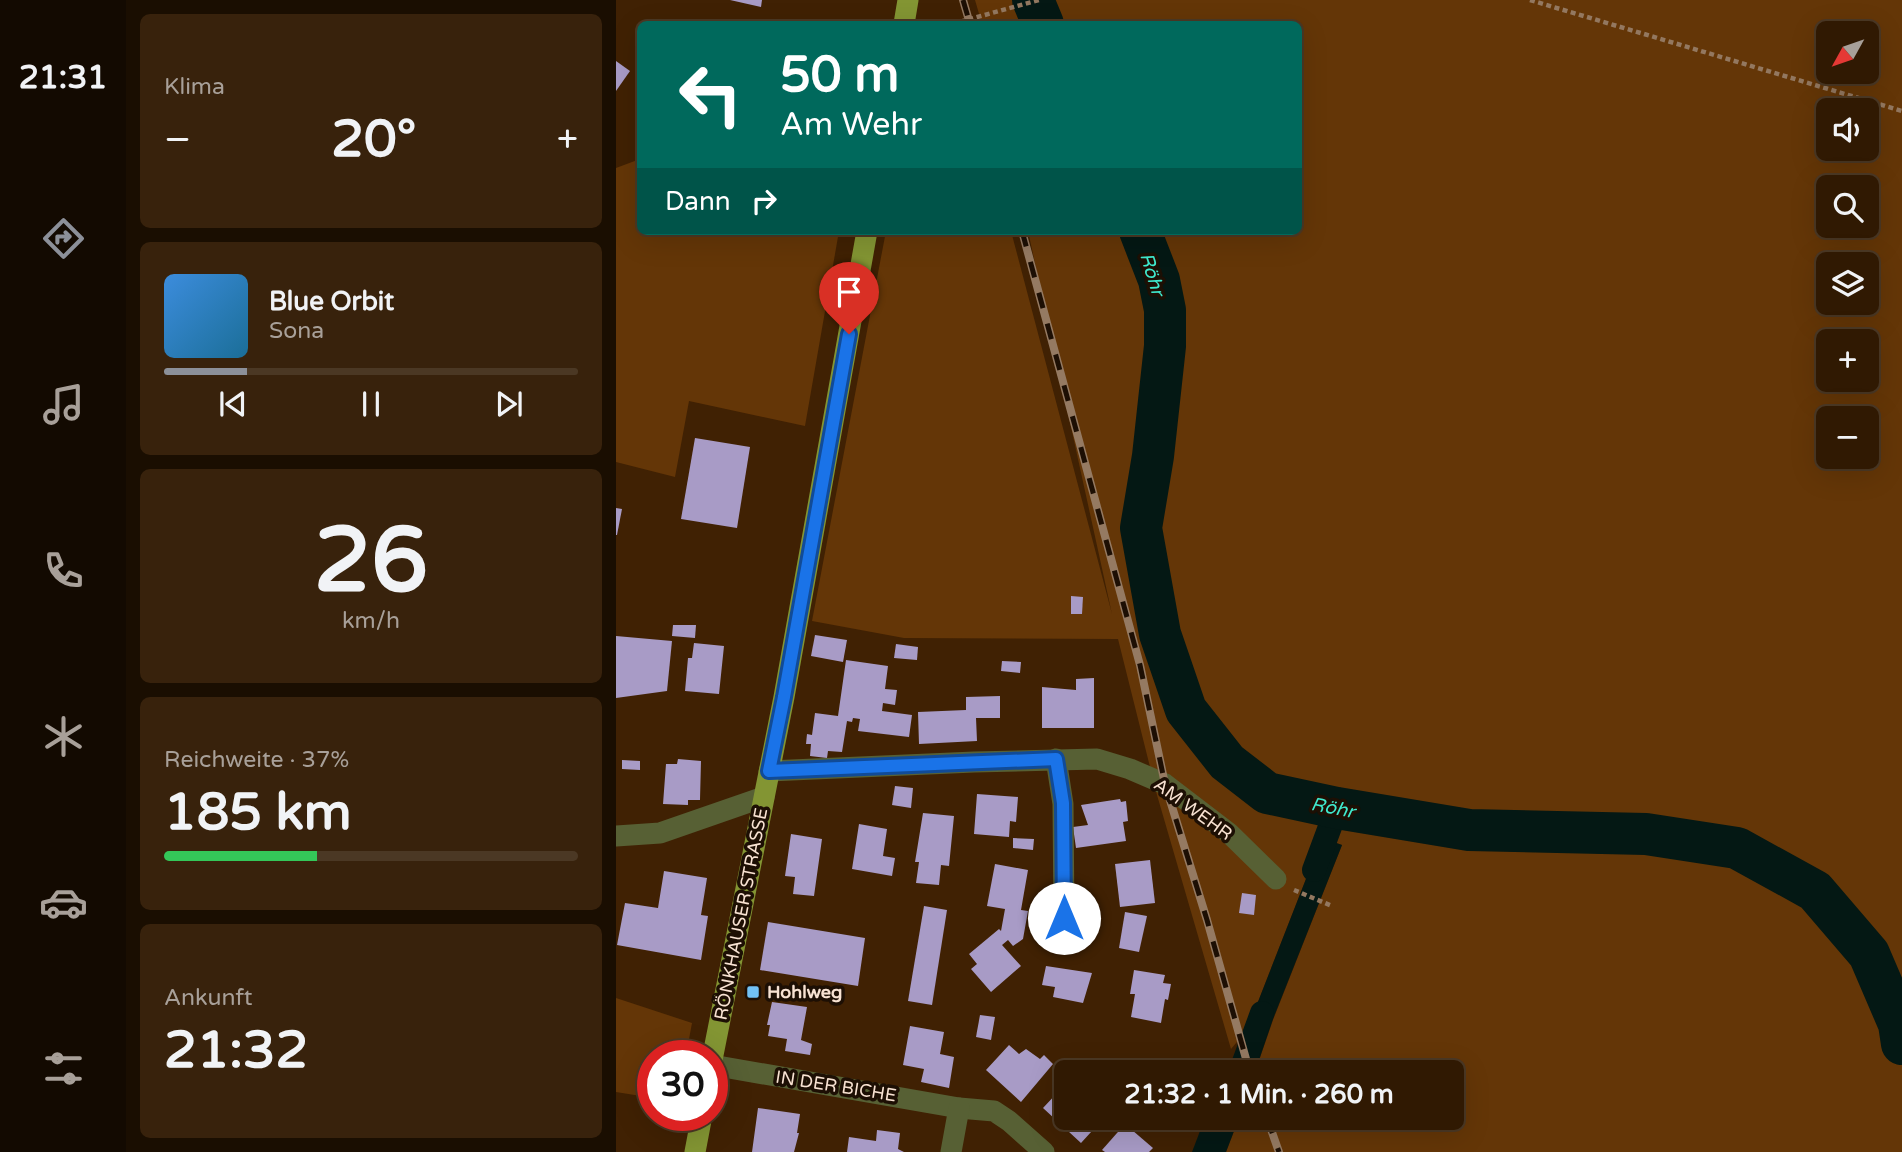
<!DOCTYPE html>
<html lang="de">
<head>
<meta charset="utf-8">
<style>
	:root { --surface:#301902; --page:#38220c; --text:#f1f3f6; --muted:#a8a099; --line:#4b3824; --accent:#8c9099 }
	body { margin:0; font-family:"Varela Round",sans-serif; background:var(--page); color:var(--text); height:100vh; display:flex; flex-direction:column; font-size:26px; white-space:nowrap }
	* { box-sizing:border-box; margin:0 }
	p { font-size:23px; color:var(--muted) }
	.icon { flex:none; width:38px; height:38px; fill:none; stroke:currentColor; stroke-width:2; stroke-linecap:round; stroke-linejoin:round }
	.map { position:relative; flex:1; overflow:hidden }
	.drawer { display:flex; flex-direction:column; gap:14px; padding:14px; background:#1a0e01; width:490px }
	.drawer>* { flex:none }
	.top-card { position:absolute; left:21px; top:21px; width:665px; height:214px; border-radius:10px; box-shadow:0 7px 28px #0002,0 0 0 2px var(--line); background:#00695c; color:#fff; overflow:hidden }
	.needle { width:46px; rotate:230deg }
	.fabs { position:absolute; left:1200px; top:21px; display:grid; gap:14px }
	.fabs a { display:grid; place-items:center; width:63px; height:63px; border-radius:10px; background:var(--surface); box-shadow:0 7px 28px #0002,0 0 0 2px var(--line); font-size:35px }
	.speed { position:absolute; left:21px; top:1040px; display:flex; gap:14px; font-size:35px; font-weight:700; text-align:center }
	.speed>* { display:grid; place-content:center; width:91px; height:91px; border-radius:50%; background:var(--surface); box-shadow:0 7px 28px #0002,0 0 0 2px var(--line); line-height:1 }
	.speed .limit { border:10px solid #d22; background:#fff; color:#111 }
	.pin { position:absolute; display:grid; place-items:center; width:60px; height:60px; color:#fff; margin:-72px -30px; border-radius:50% 50% 50% 0; rotate:-45deg; box-shadow:0 0 7px #0007 }
	.pin .icon { rotate:45deg }
	.me { position:absolute; width:77px; margin:-38px; rotate:0deg; stroke-linejoin:round; filter:drop-shadow(0 0 5px #0008) }
	.turn { display:flex; align-items:center; gap:24px; height:147px; padding:0 28px; font-size:32px }
	.turn .icon { width:91px; height:91px; stroke-width:2.5 }
	.turn b { display:block; font-size:49px; line-height:60px }
	.then { display:flex; align-items:center; height:66px; padding:0 28px; background:#0003; gap:14px; font-size:26px }
	.big { font-size:52px; font-weight:700; line-height:1.1 }
	.drawer .card { flex:1; display:flex; flex-direction:column; justify-content:center; gap:10px; min-width:0; padding:0 24px; border-radius:10px; background:var(--page) }
	.drawer .dial { align-items:center; gap:0 }
	.dial b { font-size:91px; line-height:1 }
	.song { display:flex; align-items:center; gap:21px }
	.cover { width:84px; height:84px; border-radius:10px; background:linear-gradient(135deg,hsl(210 70% 55%),hsl(200 70% 35%)) }
	.played { height:7px; border-radius:4px; background:linear-gradient(90deg,var(--accent) 20%,var(--line) 20%) }
	.keys { display:flex; justify-content:space-around; direction:ltr }
	.heat { display:flex; justify-content:space-between; align-items:center; font-size:38px; direction:ltr }
	.charge { height:10px; border-radius:5px; background:linear-gradient(90deg,#34c759 37%,var(--line) 0) }
	.trip { position:absolute; left:438px; top:1060px; width:410px; height:70px; border-radius:10px; background:var(--surface); box-shadow:0 7px 28px #0002,0 0 0 2px var(--line); font-weight:700; line-height:70px; text-align:center }
	main { display:flex; flex:1; min-height:0 }
	.menu { display:flex; flex-direction:column; width:126px; justify-content:space-around; align-items:center; background:#130a01; color:var(--muted) }
	.menu .icon { width:49px; height:49px }
	.menu .active { color:var(--accent) }
	.menu b { font-size:32px; color:var(--text) }
	.map>svg:first-child { display:block }
	.green { fill:#643607; fill-rule:evenodd }
	.water { fill:#041814 }
	.lines { fill:none; stroke-linecap:round; stroke-linejoin:round }
	.canal { stroke:#041814; stroke-width:24 }
	.river { stroke:#041814; stroke-width:42 }
	.building { fill:#a89bc6 }
	.path { stroke:#937860; stroke-width:4.5; stroke-dasharray:5 3.5; stroke-linecap:butt }
	.minor { stroke:#576034; stroke-width:21 }
	.major { stroke:#839533; stroke-width:21 }
	.rail-casing { stroke:#957a62; stroke-width:8 }
	.rail { stroke:#1d0f04; stroke-width:5; stroke-dasharray:16; stroke-linecap:butt }
	.route-casing { stroke:#114b97; stroke-width:18 }
	.route { stroke:#1a73e8; stroke-width:12 }
	.poi-dot { fill:#72c1f5; stroke:#1d0f04; stroke-width:2.5 }
	.labels { text-anchor:middle; stroke-width:7; stroke-linejoin:round; paint-order:stroke }
	.street-label { font-size:18px; fill:#f8e2d2; stroke:#1d0f04 }
	.poi-label { font-size:18px; font-weight:bold; fill:#f8e2d2; stroke:#1d0f04; text-anchor:start }
	.water-label { font-size:19px; font-style:italic; fill:#3feacf; stroke:#1d0f04 }
</style>
</head>
<body>
<main>
<nav class="menu">
<b>21:31</b>
<svg class="icon active" aria-label="directions" viewBox="0 0 24 24"><path d="M12 3l9 9-9 9-9-9zM9 14v-3h6M13 9l2 2-2 2"/></svg>
<svg class="icon" aria-label="music" viewBox="0 0 24 24"><path d="M9 18V5l10-2v13"/><circle cx="6" cy="18" r="3"/><circle cx="16" cy="16" r="3"/></svg>
<svg class="icon" aria-label="phone" viewBox="0 0 24 24"><path d="M5 4h4l2 5-3 2q2 4 5 5l2-3 5 2v4C11 20 4 13 5 4z"/></svg>
<svg class="icon" aria-label="climate" viewBox="0 0 24 24"><path d="M12 3v18M4 7l16 10M4 17L20 7"/></svg>
<svg class="icon" aria-label="car" viewBox="0 0 24 24"><path d="M5 17H2v-5l4-1 3-4h7l3 4 3 1v5h-3M9 17h6M6 11h13"/><circle cx="7" cy="17" r="2"/><circle cx="17" cy="17" r="2"/></svg>
<svg class="icon" aria-label="filters" viewBox="0 0 24 24"><path d="M4 7h16M4 17h16"/><circle cx="9" cy="7" r="2"/><circle cx="15" cy="17" r="2"/></svg>
</nav>
<section class="drawer">
<div class="card"><p>Klima</p>
<div class="heat"><a>−</a><b class="big">20°</b><a>+</a></div>
</div>
<div class="card">
<div class="song"><i class="cover"></i><div><b>Blue Orbit</b><p>Sona</p></div></div>
<div class="played"></div>
<div class="keys"><svg class="icon" aria-label="previous" viewBox="0 0 24 24"><path d="M18 5L8 12l10 7zM5 5v14"/></svg><svg class="icon" aria-label="pause" viewBox="0 0 24 24"><path d="M8 5v14M16 5v14"/></svg><svg class="icon" aria-label="next" viewBox="0 0 24 24"><path d="M6 5l10 7-10 7zM19 5v14"/></svg></div>
</div>
<div class="card dial"><b>26</b><p>km/h</p></div>
<div class="card"><p>Reichweite · 37%</p><b class="big">185 km</b><div class="charge"></div></div>
<div class="card"><p>Ankunft</p><b class="big">21:32</b></div>
</section>
<div class="map">
<svg width="1286" height="1152" viewBox="0 0 1286 1152">
	<rect width="100%" height="100%" fill="#402103"/>
	<!-- green -->
	<g class="green">
		<path d="M359 0H1286V1152H610L623 1118H835V1073H642L641 1066 657 1020 726 845 706 838 631 1030 615 1049 541 795 502 639 288 638 196 621 270 231H395L496 614 412 231H682V24H366ZM1213 33H1251V72H1213ZM1213 110H1251V149H1213ZM1213 187H1251V226H1213ZM1213 264H1251V303H1213ZM1213 341H1251V380H1213ZM1213 418H1251V457H1213Z"/>
		<path d="M24 159V231H223L189 426 73 401 59 477 0 462V168Z"/>
		<path d="M0 998 76 1023 70 1055H37V1098L0 1092Z"/>
	</g>
	<!-- water -->
	<g class="water">
		<path d="M706 838 726 845 657 1019 641 1066 631 1030Z"/>
		<path d="M589 1118H623L610 1152H576Z"/>
	</g>
	<g class="lines">
		<!-- canal -->
		<g class="canal">
			<path d="M698 870 721 808"/>
			<path d="M624 1073 646 1013"/>
		</g>
		<!-- river -->
		<g class="river">
			<path d="M417 0 427 24"/>
			<path d="M524 231 543 280 549 310V346L537 456 525 528 544 634 570 710 611 762 651 793 721 808 853 830 1030 834 1121 848 1199 891 1253 954 1283 1024 1286 1044"/>
		</g>
	</g>
	<!-- building -->
	<g class="building">
		<path d="M114 0H146L145 7Z"/>
		<path d="M0 61 14 71 0 91Z"/>
		<path d="M1231 179 1241 182 1240 187H1228Z"/>
		<path d="M79 438 134 447 121 528 65 519Z"/>
		<path d="M0 508 6 509 1 535H0Z"/>
		<path d="M455 596 467 597 466 614H455Z"/>
		<path d="M57 625H80L79 638 56 636Z"/>
		<path d="M199 635 231 640 227 662 195 656Z"/>
		<path d="M0 636 56 641 51 691 0 698Z"/>
		<path d="M78 643 108 646 103 694 69 691 72 658H76Z"/>
		<path d="M280 644 302 647 301 660 278 658Z"/>
		<path d="M230 660 272 666 269 689 281 690 279 705 267 703 266 711 296 715 293 737 242 731 244 719 237 718 236 722 231 721 226 752 212 751 211 758 194 756 195 744H190L191 734 196 735 199 713 222 716Z"/>
		<path d="M386 661 405 662 404 673 385 671Z"/>
		<path d="M478 678V728H426V687L460 690V679Z"/>
		<path d="M384 696V718H360L361 741 303 744 302 712 350 710V697Z"/>
		<path d="M62 759 85 761 84 800H72V805L47 804 50 764H61Z"/>
		<path d="M6 760 24 761V770L6 769Z"/>
		<path d="M279 786 297 788 295 808 276 805Z"/>
		<path d="M361 794 402 797 400 822 394 821 393 837 358 834Z"/>
		<path d="M504 799 505 802 510 801 512 821 507 822 510 841 460 848 457 827 472 825 465 805Z"/>
		<path d="M307 813 338 816 333 866 325 865 323 885 300 883 303 862H299Z"/>
		<path d="M243 824 271 829 267 856 279 858 276 876 236 869Z"/>
		<path d="M175 834 206 839 198 896 177 894 179 877 169 876Z"/>
		<path d="M397 838 418 839 417 850 397 848Z"/>
		<path d="M534 860 539 903 504 907 499 864Z"/>
		<path d="M379 864 412 870 405 910 412 911 407 939 397 946 392 940 386 945 405 966 375 992 355 969 361 964 353 954 383 929 385 931 389 909 371 906Z"/>
		<path d="M48 871 91 878 85 915 92 916 85 960 1 945 9 903 42 908Z"/>
		<path d="M626 893 640 895 638 915 623 913Z"/>
		<path d="M308 906 331 910 316 1005 292 1001Z"/>
		<path d="M509 912 531 916 523 952 503 948Z"/>
		<path d="M152 922 249 938 242 986 144 970Z"/>
		<path d="M430 966 476 973 467 1003 437 997 439 987 426 985Z"/>
		<path d="M518 970 549 975 547 983 555 984 552 1000 549 999 545 1023 515 1017 519 994H514Z"/>
		<path d="M156 1002 191 1007 185 1040 196 1044 194 1055 169 1051 171 1039 152 1036 154 1025H151Z"/>
		<path d="M364 1015 379 1017 375 1040 360 1037Z"/>
		<path d="M294 1026 328 1032 324 1054 338 1057 333 1088 305 1082 308 1069 287 1065Z"/>
		<path d="M393 1045 403 1054 410 1049 424 1059 428 1055 437 1064 405 1102 370 1070Z"/>
		<path d="M441 1093 450 1101V1118L486 1120 465 1143 427 1108Z"/>
		<path d="M142 1108 184 1114 181 1133H183L178 1152H136Z"/>
		<path d="M509 1124 537 1148 533 1152H489L486 1150Z"/>
		<path d="M261 1130 284 1133 282 1149 288 1152H231L233 1137 260 1141Z"/>
	</g>
	<g class="lines">
		<!-- path -->
		<g class="path">
			<path d="M914 0 1286 111"/>
			<path d="M336 24 423 0"/>
			<path d="M678 890 716 906"/>
		</g>
		<!-- minor -->
		<g class="minor">
			<path d="M440 759 447 804 448 918"/>
			<path d="M153 771 358 762 481 759 514 769 549 784 613 833 660 879"/>
			<path d="M0 836 44 833 148 797"/>
			<path d="M96 1065 343 1108 378 1111 393 1121 428 1152"/>
			<path d="M335 1152 343 1108"/>
		</g>
		<!-- major -->
		<g class="major">
			<path d="M288 24 292 0"/>
			<path d="M96 1060 168 697 251 231"/>
			<path d="M79 1152 86 1115"/>
		</g>
		<!-- rail casing -->
		<g class="rail-casing">
			<g id="rail">
				<path d="M347 0 354 24"/>
				<path d="M406 231 524 665 549 784 591 920 634 1073"/>
				<path d="M651 1118 663 1152"/>
			</g>
		</g>
		<!-- rail -->
		<use href="#rail" class="rail"/>
	</g>
	<g class="lines">
		<!-- route casing -->
		<g class="route-casing">
			<path id="route" d="M233 334 168 697 153 771 440 759 447 803 448 918"/>
		</g>
		<!-- route -->
		<use href="#route" class="route"/>
	</g>
	<!-- markers -->
	<rect class="poi-dot" x="130" y="985" width="14" height="14" rx="3.5"/>
	<g class="labels">
		<!-- street labels -->
		<g class="street-label">
			<text transform="translate(577 809) rotate(36)" y="6">AM WEHR</text>
			<text transform="translate(125 914) rotate(-79)" y="6">RÖNKHAUSER STRASSE</text>
			<text transform="translate(220 1086) rotate(9)" y="6">IN DER BICHE</text>
		</g>
		<!-- poi labels -->
		<g class="poi-label">
			<text x="151" y="998">Hohlweg</text>
		</g>
		<!-- water labels -->
		<g class="water-label">
			<text transform="translate(537 274) rotate(73)" y="7">Röhr</text>
			<text transform="translate(717 807) rotate(11)" y="7">Röhr</text>
		</g>
	</g>
</svg>
<div class="fabs">
<a><svg class="needle" viewBox="-14 -14 28 28"><path d="M0-13l5 13h-10z" fill="#e53935"/><path d="M0 13l5-13h-10z" fill="#a8a099"/></svg></a>
<a><svg class="icon" aria-label="sound" viewBox="0 0 24 24"><path d="M4 9h4l5-4v14l-5-4H4zM17 9q2 3 0 6"/></svg></a>
<a><svg class="icon" aria-label="search" viewBox="0 0 24 24"><circle cx="10" cy="10" r="6"/><path d="M15 15l6 6"/></svg></a>
<a><svg class="icon" aria-label="layers" viewBox="0 0 24 24"><path d="M12 4l9 5-9 5-9-5zM3 14l9 5 9-5"/></svg></a>
<a>+</a>
<a>−</a>
</div>
<div class="speed"><div class="limit">30</div></div>
<div class="pin" style="left:233px;top:334px;background:#d93025"><svg class="icon" aria-label="arrive" viewBox="0 0 24 24"><path d="M6 21V4h12l-3 4 3 4H6"/></svg></div>
<svg class="me" style="left:448px;top:918px" viewBox="-20 -20 40 40"><circle r="19" fill="#fff"/><path d="M0-13L10 11 0 6-10 11z" fill="#1a73e8"/></svg>
<div class="trip">21:32 · 1 Min. · 260 m</div>
<div class="top-card">
<div class="turn"><svg class="icon" aria-label="left" viewBox="0 0 24 24"><path d="M17 20v-9H6M10 6l-5 5 5 5"/></svg><div><b>50 m</b>Am Wehr</div></div>
<div class="then">Dann<svg class="icon" aria-label="right" viewBox="0 0 24 24"><path d="M7 20v-9h11M14 6l5 5-5 5"/></svg></div>
</div>
</div>
</main>
</body>
</html>
